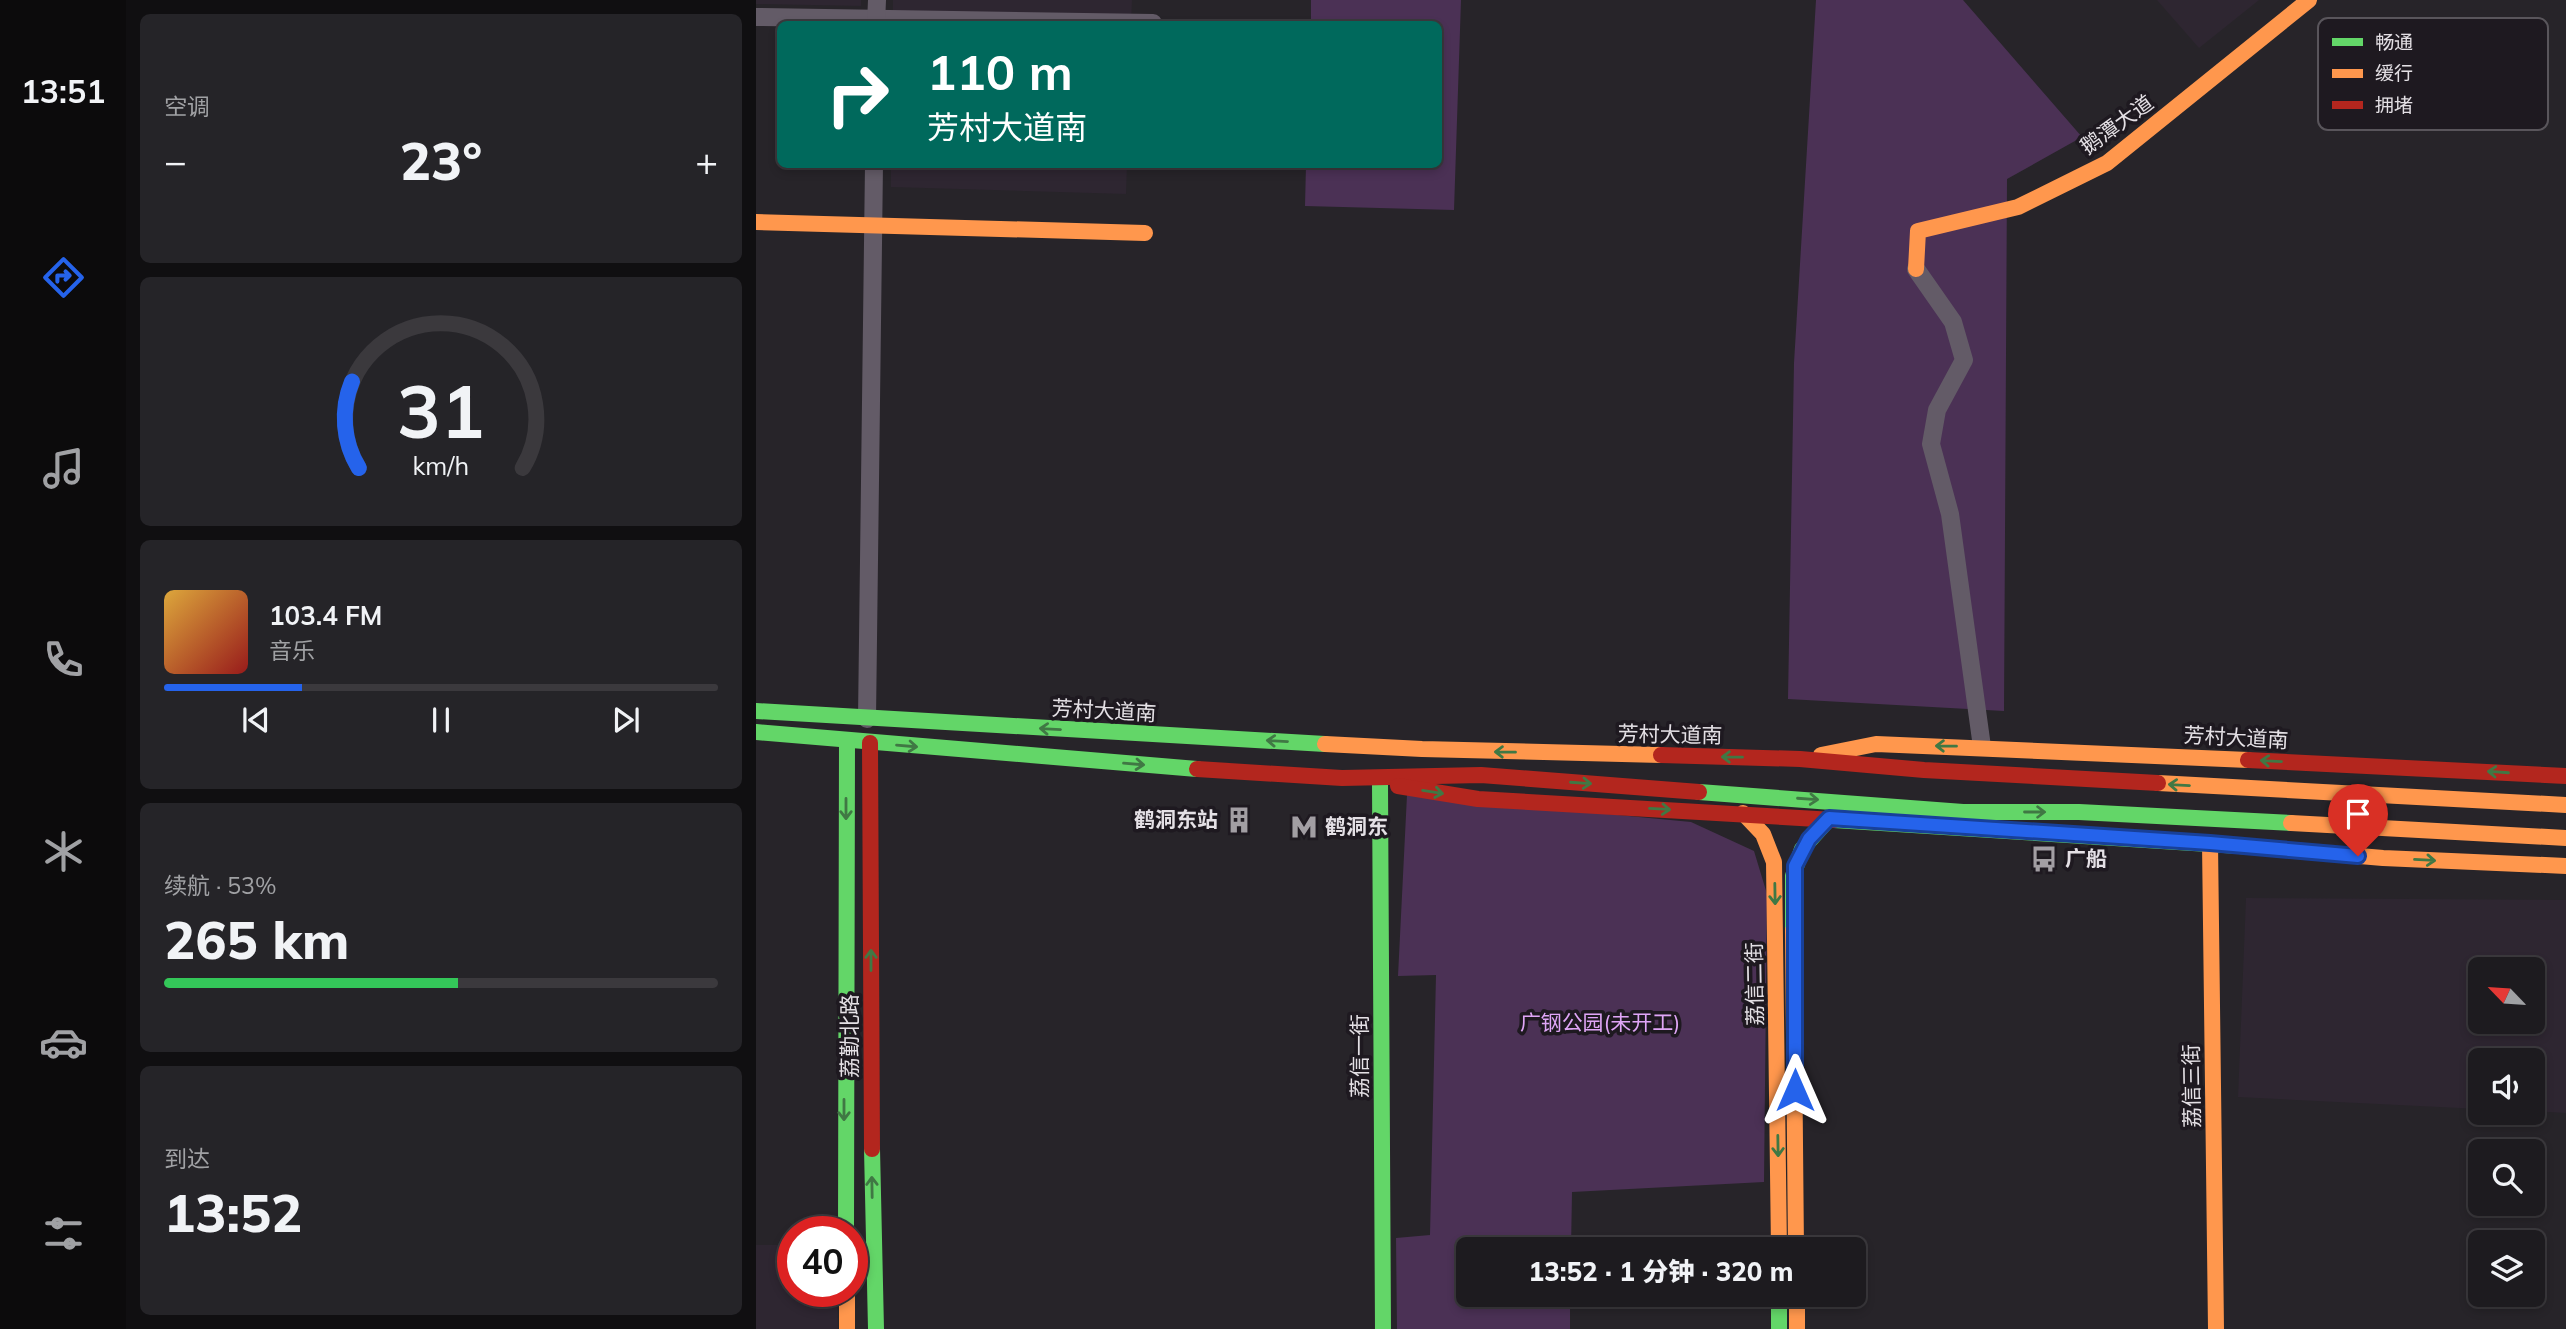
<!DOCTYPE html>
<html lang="zh">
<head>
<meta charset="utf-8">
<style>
	:root { --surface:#1d1b1f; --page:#252428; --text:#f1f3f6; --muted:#a0a1a4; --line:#3b393d; --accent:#2563eb }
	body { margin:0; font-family:Mulish,"Noto Sans SC",sans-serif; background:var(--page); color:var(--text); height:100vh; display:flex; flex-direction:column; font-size:26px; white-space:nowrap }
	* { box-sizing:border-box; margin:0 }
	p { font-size:23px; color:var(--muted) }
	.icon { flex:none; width:38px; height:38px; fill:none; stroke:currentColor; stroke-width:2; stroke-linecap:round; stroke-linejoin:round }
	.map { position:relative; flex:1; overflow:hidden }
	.panel { display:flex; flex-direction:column; gap:14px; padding:14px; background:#100f11; width:630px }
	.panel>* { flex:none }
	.guide { position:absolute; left:21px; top:21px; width:665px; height:147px; border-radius:10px; box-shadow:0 4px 10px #0003,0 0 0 2px var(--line); background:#00695c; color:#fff; overflow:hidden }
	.needle { width:46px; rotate:295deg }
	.buttons { position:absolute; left:1712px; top:957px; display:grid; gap:14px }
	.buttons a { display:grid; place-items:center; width:77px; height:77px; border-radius:10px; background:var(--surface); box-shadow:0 4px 10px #0003,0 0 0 2px var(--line); font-size:35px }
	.speed { position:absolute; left:21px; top:1216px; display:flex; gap:14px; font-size:35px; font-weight:700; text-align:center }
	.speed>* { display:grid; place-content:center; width:91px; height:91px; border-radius:50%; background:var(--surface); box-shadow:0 4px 10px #0003,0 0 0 2px var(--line); line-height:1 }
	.speed .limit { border:10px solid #d22; background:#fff; color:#111 }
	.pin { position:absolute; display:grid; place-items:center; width:60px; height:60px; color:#fff; margin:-72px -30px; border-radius:50% 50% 50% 0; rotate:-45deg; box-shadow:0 0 7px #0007 }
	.pin .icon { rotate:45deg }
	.me { position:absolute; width:77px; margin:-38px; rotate:0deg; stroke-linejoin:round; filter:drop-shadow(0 0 5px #0008) }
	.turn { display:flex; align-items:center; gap:24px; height:147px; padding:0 35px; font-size:32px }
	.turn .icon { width:91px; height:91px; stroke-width:2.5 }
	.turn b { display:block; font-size:49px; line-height:60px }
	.big { font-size:52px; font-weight:800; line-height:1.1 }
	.panel .widget { flex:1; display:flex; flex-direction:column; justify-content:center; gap:10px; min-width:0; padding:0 24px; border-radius:10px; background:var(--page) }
	.panel .dial { align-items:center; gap:0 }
	.dial svg { height:182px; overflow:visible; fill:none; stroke:var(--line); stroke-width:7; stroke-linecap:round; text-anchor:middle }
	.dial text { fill:var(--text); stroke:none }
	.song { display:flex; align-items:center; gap:21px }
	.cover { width:84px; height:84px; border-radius:10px; background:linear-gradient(135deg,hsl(40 70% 55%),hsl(0 70% 35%)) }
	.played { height:7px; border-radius:4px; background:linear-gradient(90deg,var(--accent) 25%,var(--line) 25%) }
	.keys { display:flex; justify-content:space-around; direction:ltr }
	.heat { display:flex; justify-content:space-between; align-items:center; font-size:38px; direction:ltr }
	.charge { height:10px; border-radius:5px; background:linear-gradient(90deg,#34c759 53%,var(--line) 0) }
	.trip { position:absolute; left:700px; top:1237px; width:410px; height:70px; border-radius:10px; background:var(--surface); box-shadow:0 4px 10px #0003,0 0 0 2px var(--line); font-weight:800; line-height:70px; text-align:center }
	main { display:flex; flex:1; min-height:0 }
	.tabs { display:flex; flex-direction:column; width:126px; justify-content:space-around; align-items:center; background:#0c0b0c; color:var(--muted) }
	.tabs .icon { width:49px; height:49px }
	.tabs .current { color:var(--accent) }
	.tabs b { font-size:32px; color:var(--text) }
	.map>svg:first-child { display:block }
	.built { fill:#2e2631; fill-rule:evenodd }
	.green { fill:#4b3155 }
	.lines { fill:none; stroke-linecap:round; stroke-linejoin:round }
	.street { stroke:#635b67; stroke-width:18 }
	.fast { stroke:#63d668; stroke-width:16 }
	.slow { stroke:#ff974d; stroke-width:16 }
	.jam { stroke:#b3261e; stroke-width:16 }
	.oneway { stroke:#407844 }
	.route-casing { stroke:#184099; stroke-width:18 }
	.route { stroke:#2563eb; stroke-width:12 }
	.labels { text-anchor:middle; stroke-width:7; stroke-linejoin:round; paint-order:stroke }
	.street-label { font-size:21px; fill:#e4e0e5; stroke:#1e1920 }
	.poi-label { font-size:21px; font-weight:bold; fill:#e4e0e5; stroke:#1e1920; text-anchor:start }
	.park-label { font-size:21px; fill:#dfa5f6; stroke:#1e1920 }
	.key { fill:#1e1920; stroke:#59555b; stroke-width:2 }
	.key-label { font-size:19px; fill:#e4e0e5 }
</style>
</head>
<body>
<main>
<nav class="tabs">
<b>13:51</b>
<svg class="icon current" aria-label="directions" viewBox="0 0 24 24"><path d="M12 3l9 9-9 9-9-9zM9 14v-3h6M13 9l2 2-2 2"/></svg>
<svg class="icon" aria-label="music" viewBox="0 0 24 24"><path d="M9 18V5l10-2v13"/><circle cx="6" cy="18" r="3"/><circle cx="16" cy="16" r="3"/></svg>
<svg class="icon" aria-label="phone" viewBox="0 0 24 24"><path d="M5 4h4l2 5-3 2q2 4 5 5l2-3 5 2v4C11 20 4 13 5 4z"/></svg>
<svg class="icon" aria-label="climate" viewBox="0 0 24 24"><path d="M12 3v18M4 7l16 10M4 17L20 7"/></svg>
<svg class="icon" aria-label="car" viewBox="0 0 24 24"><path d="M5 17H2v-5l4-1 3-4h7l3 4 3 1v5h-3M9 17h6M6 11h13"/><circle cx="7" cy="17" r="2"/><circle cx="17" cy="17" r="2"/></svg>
<svg class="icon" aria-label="filters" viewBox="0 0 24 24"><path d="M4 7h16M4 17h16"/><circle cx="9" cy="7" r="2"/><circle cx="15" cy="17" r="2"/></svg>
</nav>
<section class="panel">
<div class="widget"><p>空调</p>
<div class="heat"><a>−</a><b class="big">23°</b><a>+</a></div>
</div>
<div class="widget dial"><svg viewBox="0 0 100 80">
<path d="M14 69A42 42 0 1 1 86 69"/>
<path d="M14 69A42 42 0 0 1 11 31" stroke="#2563eb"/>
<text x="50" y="56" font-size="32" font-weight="700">31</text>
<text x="50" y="72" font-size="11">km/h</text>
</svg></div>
<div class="widget">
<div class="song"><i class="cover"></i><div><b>103.4 FM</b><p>音乐</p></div></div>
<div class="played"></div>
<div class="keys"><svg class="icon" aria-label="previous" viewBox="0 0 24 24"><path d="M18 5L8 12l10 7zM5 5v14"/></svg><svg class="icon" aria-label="pause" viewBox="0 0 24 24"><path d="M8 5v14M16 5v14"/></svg><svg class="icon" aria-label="next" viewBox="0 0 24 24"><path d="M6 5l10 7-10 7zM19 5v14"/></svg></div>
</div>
<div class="widget"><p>续航 · 53%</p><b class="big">265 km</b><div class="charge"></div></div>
<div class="widget"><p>到达</p><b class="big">13:52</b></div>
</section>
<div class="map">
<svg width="1810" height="1329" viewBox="0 0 1810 1329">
	<rect width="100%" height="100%" fill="#272429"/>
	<!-- built -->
	<g class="built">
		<path d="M0 0H105V6L0 4Z"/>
		<path d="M137 0H376L375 24H137Z"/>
		<path d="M1401 0H1503L1443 48Z"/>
		<path d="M135 165H371L370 194 135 187Z"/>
		<path d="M1490 898 1810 900V1113L1776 1111V1060H1724V1109L1482 1097ZM1724 970H1776V1022H1724Z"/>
		<path d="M0 1245H37V1292H81L82 1329H0Z"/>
	</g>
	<!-- green -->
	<g class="green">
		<path d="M555 0H705L698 210 549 206 550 165 682 164V24H555Z"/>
		<path d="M1060 0H1207L1326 137 1251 179 1248 711 1032 699 1038 363Z"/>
		<path d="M651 795 935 822 998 851 1011 894 1008 1182 816 1192 815 1249 712 1250V1295H814V1329H641L640 1238 674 1235 680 975 642 976Z"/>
	</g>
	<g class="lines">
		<!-- street -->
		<g class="street">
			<path d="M0 17 397 23"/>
			<path d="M120 24 121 0"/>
			<path d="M1160 269 1197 322 1208 360 1181 410 1175 444 1194 514 1226 747"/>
			<path d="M111 719 118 164"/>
		</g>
		<!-- fast -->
		<g class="fast">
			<path d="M0 711 569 744"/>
			<path d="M0 732 441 769"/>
			<path d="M624 784 627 1329"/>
			<path d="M943 792 1207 812H1323L1535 823"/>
			<path d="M1078 820 1499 847"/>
			<path d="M1037 930V876L1046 849 1073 819"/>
			<path d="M116 1149 120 1329"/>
			<path d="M90 1232 91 741"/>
			<path d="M1023 1295V1329"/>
		</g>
		<!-- slow -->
		<g class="slow">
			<path d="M0 222 389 233"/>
			<path d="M1160 269 1162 231 1262 207 1351 163 1553 0"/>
			<path d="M569 744 666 749 905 755"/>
			<path d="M1065 755 1120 744 1492 760"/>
			<path d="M1402 783 1810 805"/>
			<path d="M987 813 1007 834 1018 862 1023 1250"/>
			<path d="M1535 823 1810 838"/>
			<path d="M1454 843 1460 1329"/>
			<path d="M1499 847 1627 858 1810 866"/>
			<path d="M1037 930 1040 1250"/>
			<path d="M91 1292V1329"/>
			<path d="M1041 1295V1329"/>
		</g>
		<!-- jam -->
		<g class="jam">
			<path d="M114 743 116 1149"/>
			<path d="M905 755 1044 759 1168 770 1402 783"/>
			<path d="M1492 760 1810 776"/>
			<path d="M441 769 586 778 725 775 943 792"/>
			<path d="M642 786 722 799 1078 820"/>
		</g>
	</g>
	<!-- one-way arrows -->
	<defs><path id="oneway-shaft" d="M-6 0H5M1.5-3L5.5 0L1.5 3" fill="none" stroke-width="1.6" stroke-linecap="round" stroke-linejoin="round" transform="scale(1.75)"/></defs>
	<g class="oneway">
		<use href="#oneway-shaft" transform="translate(294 729) rotate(-177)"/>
		<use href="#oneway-shaft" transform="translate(521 741) rotate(-177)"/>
		<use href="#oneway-shaft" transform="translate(151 746) rotate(5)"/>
		<use href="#oneway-shaft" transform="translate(1190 746) rotate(-179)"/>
		<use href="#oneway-shaft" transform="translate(749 752) rotate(-179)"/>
		<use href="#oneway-shaft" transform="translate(976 757) rotate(-179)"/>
		<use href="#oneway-shaft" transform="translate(1515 761) rotate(-177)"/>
		<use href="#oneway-shaft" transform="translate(378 764) rotate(5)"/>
		<use href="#oneway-shaft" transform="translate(1742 772) rotate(-176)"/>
		<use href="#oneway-shaft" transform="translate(825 783) rotate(4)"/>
		<use href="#oneway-shaft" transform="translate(1423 785) rotate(-177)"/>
		<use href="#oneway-shaft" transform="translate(677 792) rotate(9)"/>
		<use href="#oneway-shaft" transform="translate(1052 799) rotate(4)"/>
		<use href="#oneway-shaft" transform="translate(90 809) rotate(90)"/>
		<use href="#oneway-shaft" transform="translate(904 809) rotate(3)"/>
		<use href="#oneway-shaft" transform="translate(1279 812)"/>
		<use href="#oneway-shaft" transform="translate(1669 860) rotate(3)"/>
		<use href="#oneway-shaft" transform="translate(1019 894) rotate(89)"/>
		<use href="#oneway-shaft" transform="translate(115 960) rotate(-90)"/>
		<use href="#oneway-shaft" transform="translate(88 1110) rotate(90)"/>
		<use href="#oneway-shaft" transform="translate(1022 1146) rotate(89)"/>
		<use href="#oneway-shaft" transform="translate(116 1187) rotate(-91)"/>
	</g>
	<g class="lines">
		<!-- route casing -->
		<g class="route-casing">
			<path id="route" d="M1039 1090V866L1053 839 1073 818 1454 843 1602 856"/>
		</g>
		<!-- route -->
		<use href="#route" class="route"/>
	</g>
	<!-- icons -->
	<defs>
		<g id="building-bare" transform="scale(2.1)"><path d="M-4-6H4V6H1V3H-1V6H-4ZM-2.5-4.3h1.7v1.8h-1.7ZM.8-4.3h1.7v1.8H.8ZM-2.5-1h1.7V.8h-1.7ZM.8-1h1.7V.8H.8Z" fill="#a29ea3" stroke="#1e1920" stroke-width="2.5" paint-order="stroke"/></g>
		<g id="metro-bare" transform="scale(2.1)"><path d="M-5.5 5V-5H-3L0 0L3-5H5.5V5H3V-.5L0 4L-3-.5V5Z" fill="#a29ea3" stroke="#1e1920" stroke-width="2.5" paint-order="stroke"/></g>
		<g id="bus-bare" transform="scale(2.1)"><path d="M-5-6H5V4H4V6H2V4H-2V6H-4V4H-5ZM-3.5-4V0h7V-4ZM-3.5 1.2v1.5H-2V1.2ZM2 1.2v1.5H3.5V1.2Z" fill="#a29ea3" stroke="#1e1920" stroke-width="2.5" paint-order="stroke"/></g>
	</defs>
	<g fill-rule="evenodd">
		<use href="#building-bare" x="483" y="820"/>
		<use href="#metro-bare" x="548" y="827"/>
		<use href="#bus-bare" x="1288" y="859"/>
	</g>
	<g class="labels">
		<!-- street labels -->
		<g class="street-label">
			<text transform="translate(1361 125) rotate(-36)" y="7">鹅潭大道</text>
			<text transform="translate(348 711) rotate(3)" y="7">芳村大道南</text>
			<text transform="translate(914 735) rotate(1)" y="7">芳村大道南</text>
			<text transform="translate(1480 738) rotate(3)" y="7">芳村大道南</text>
			<text transform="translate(999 984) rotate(-91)" y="7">荔信二街</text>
			<text transform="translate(94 1036) rotate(-90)" y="7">荔勤北路</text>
			<text transform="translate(604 1056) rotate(-90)" y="7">荔信一街</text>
			<text transform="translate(1436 1086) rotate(-91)" y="7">荔信三街</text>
		</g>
		<!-- poi labels -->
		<g class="poi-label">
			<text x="462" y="827" text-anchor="end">鹤洞东站</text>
			<text x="569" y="834">鹤洞东</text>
			<text x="1309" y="866">广船</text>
		</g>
		<!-- park labels -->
		<g class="park-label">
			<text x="844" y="1030">广钢公园(未开工)</text>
		</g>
	</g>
	<!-- legend -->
	<rect x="1562" y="18" width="230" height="112" rx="10" class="key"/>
	<rect x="1576" y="38" width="31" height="8" fill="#63d668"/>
	<rect x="1576" y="69" width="31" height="9" fill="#ff974d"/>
	<rect x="1576" y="101" width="31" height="8" fill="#b3261e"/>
	<g class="key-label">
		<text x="1619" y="49">畅通</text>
		<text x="1619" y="80">缓行</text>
		<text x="1619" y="112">拥堵</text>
	</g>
</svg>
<div class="buttons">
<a><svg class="needle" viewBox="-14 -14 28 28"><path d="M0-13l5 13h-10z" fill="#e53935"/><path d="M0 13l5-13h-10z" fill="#a0a1a4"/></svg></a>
<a><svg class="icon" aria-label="sound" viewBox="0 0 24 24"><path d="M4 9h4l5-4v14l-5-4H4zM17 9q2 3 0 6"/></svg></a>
<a><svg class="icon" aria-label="search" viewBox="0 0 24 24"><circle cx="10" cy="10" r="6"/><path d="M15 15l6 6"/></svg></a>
<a><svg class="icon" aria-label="layers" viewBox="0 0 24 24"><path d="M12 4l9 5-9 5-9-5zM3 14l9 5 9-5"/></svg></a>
</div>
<div class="speed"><div class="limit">40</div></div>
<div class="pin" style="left:1602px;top:856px;background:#d93025"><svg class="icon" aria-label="arrive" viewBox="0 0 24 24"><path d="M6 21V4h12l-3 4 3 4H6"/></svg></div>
<svg class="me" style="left:1039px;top:1090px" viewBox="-20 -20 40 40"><path d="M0-17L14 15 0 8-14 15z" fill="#2563eb" stroke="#fff" stroke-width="4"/></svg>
<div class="trip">13:52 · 1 分钟 · 320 m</div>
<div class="guide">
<div class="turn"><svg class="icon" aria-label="right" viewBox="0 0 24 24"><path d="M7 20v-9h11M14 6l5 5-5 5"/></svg><div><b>110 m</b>芳村大道南</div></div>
</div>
</div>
</main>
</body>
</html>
